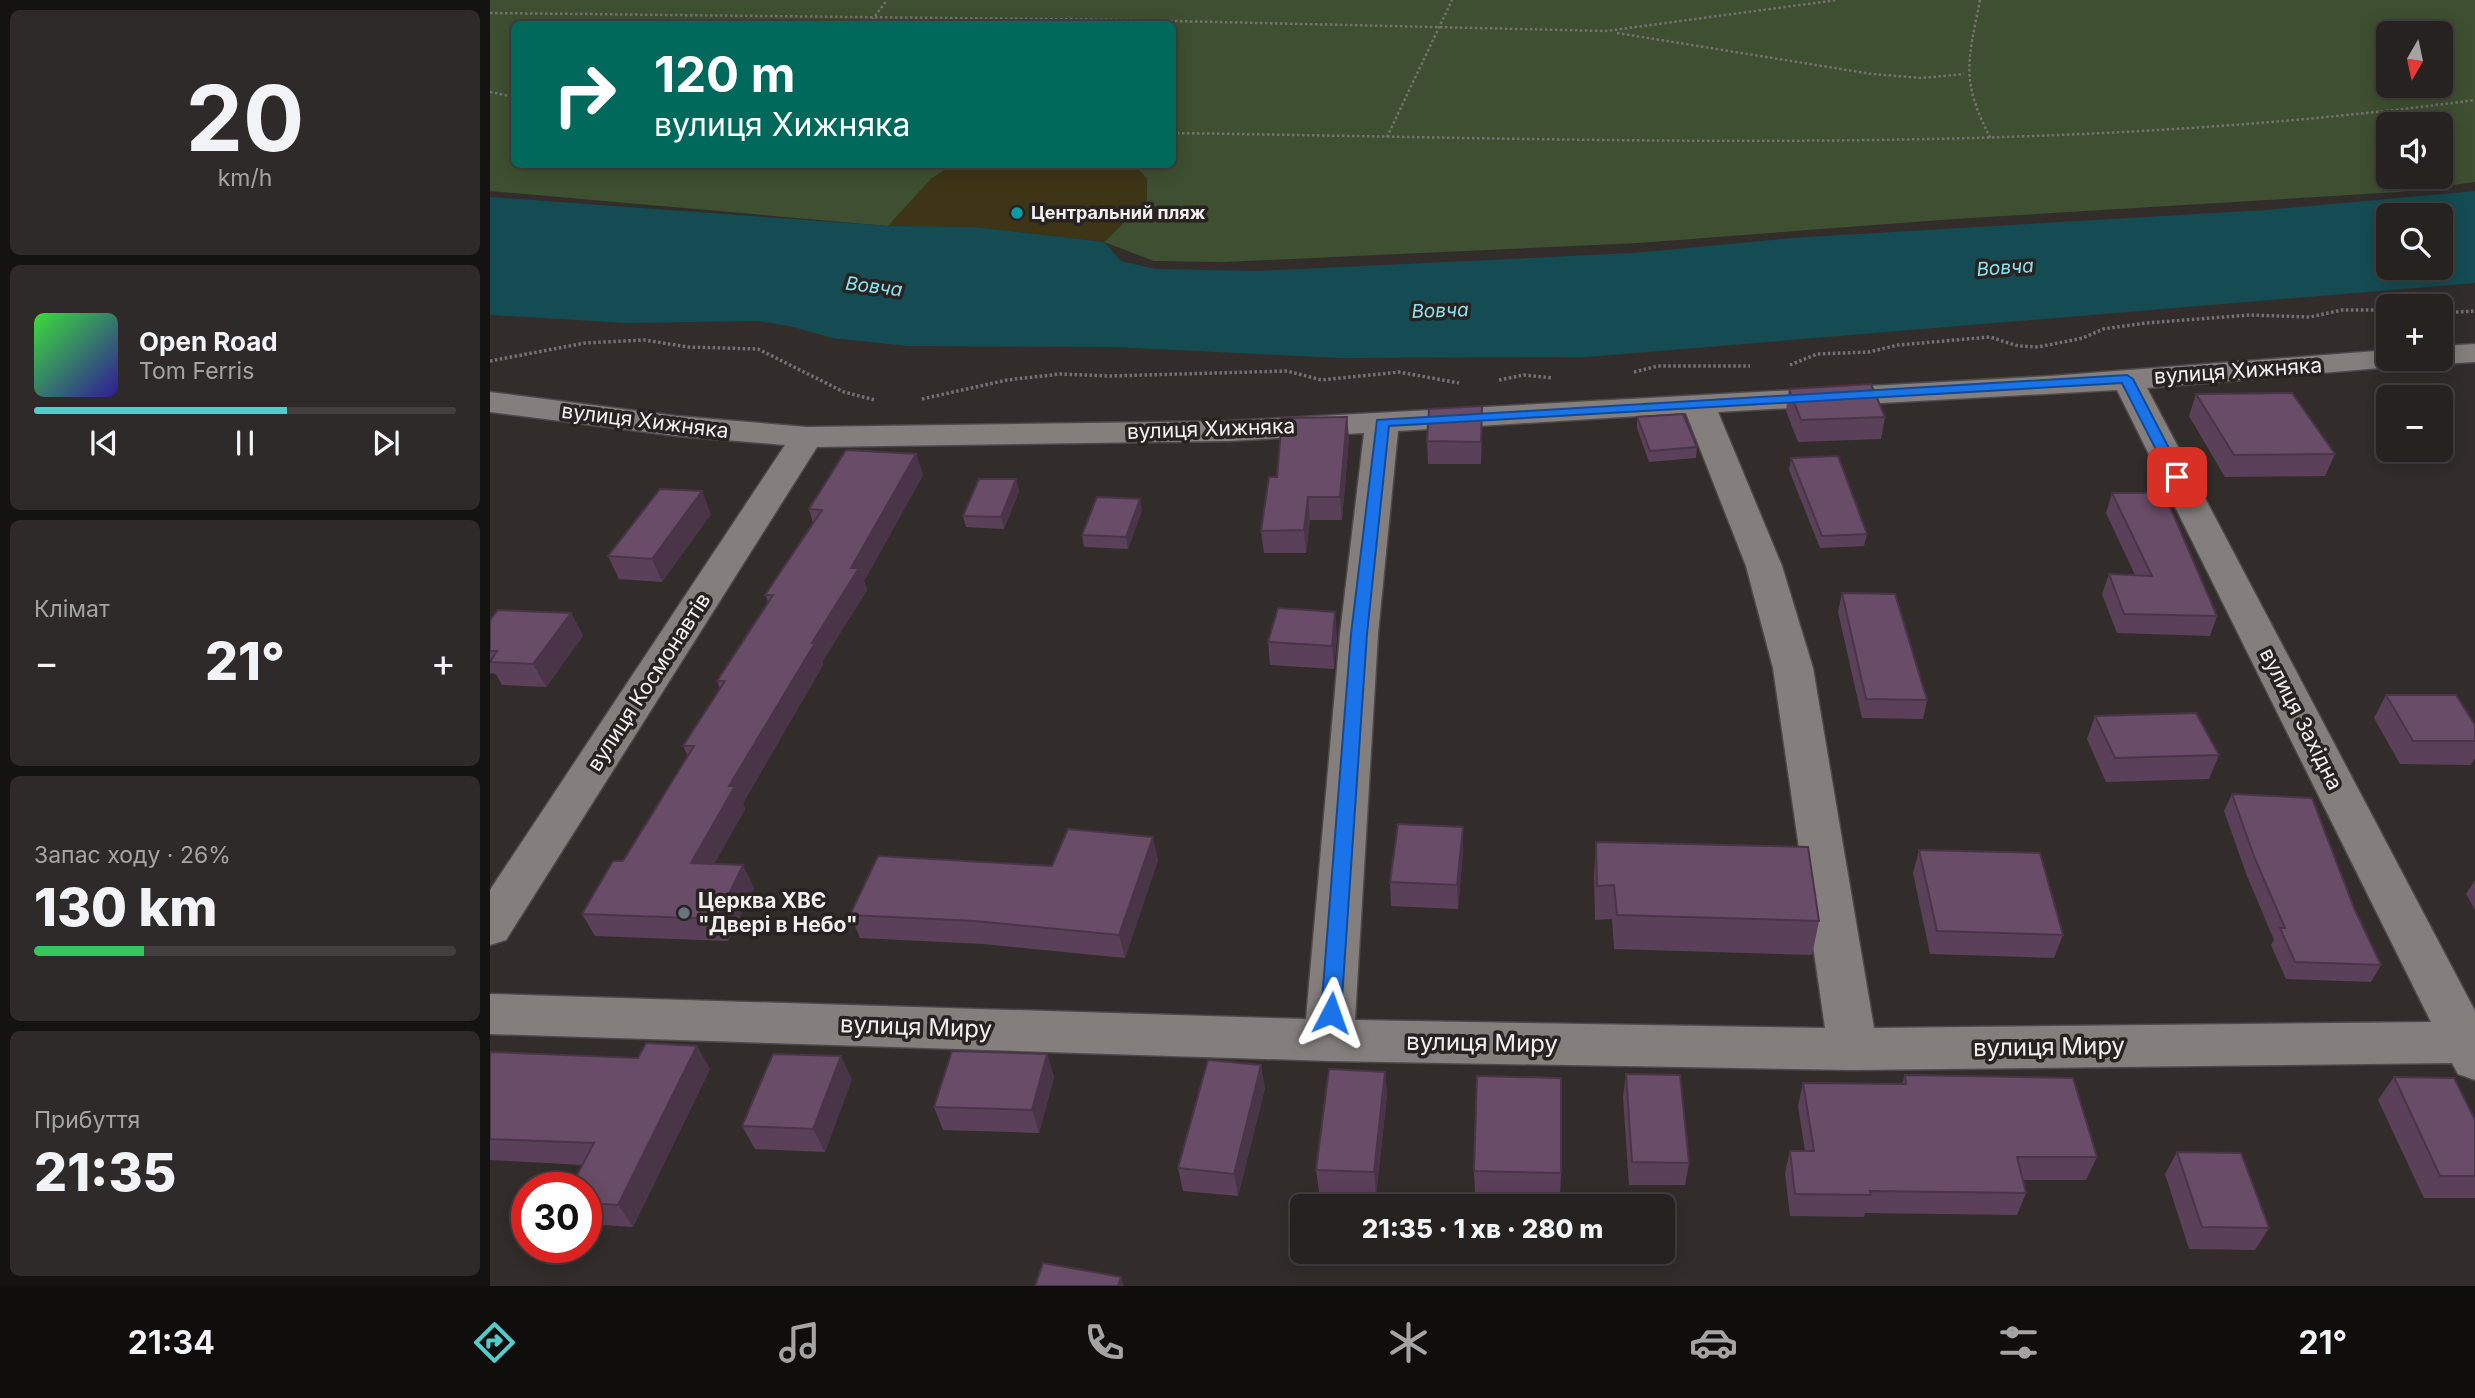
<!DOCTYPE html>
<html lang="uk">
<head>
<meta charset="utf-8">
<style>
	:root { --surface:#262220; --page:#2e2a29; --text:#f1f3f6; --muted:#a4a4a5; --line:#423f3e; --accent:#52cdcb }
	body { margin:0; font-family:Inter,sans-serif; background:var(--page); color:var(--text); height:100vh; display:flex; flex-direction:column; font-size:26px; white-space:nowrap }
	* { box-sizing:border-box; margin:0 }
	p { font-size:23px; color:var(--muted) }
	.icon { flex:none; width:38px; height:38px; fill:none; stroke:currentColor; stroke-width:2; stroke-linecap:round; stroke-linejoin:round }
	.map { position:relative; flex:1; overflow:hidden }
	.side { display:flex; flex-direction:column; gap:10px; padding:10px; background:#151312; width:490px }
	.side>* { flex:none }
	.hud { position:absolute; left:21px; top:21px; width:665px; height:147px; border-radius:10px; box-shadow:0 4px 18px #0003,0 0 0 2px var(--line); background:#00695c; color:#fff; overflow:hidden }
	.needle { width:46px; rotate:189deg }
	.tools { position:absolute; left:1886px; top:21px; display:grid; gap:14px }
	.tools a { display:grid; place-items:center; width:77px; height:77px; border-radius:10px; background:var(--surface); box-shadow:0 4px 18px #0003,0 0 0 2px var(--line); font-size:35px }
	.speed { position:absolute; left:21px; top:1172px; display:flex; gap:14px; font-size:35px; font-weight:700; text-align:center }
	.speed>* { display:grid; place-content:center; width:91px; height:91px; border-radius:50%; background:var(--surface); box-shadow:0 4px 18px #0003,0 0 0 2px var(--line); line-height:1 }
	.speed .limit { border:10px solid #d22; background:#fff; color:#111 }
	.pin { position:absolute; display:grid; place-items:center; width:60px; height:60px; color:#fff; margin:-30px; border-radius:14px; box-shadow:0 4px 10px #0006 }
	.me { position:absolute; width:77px; margin:-38px; rotate:4deg; stroke-linejoin:round; filter:drop-shadow(0 0 5px #0008) }
	.turn { display:flex; align-items:center; gap:24px; height:147px; padding:0 28px; font-size:32px }
	.turn .icon { width:91px; height:91px; stroke-width:2.5 }
	.turn b { display:block; font-size:49px; line-height:60px }
	.big { font-size:52px; font-weight:800; line-height:1.1 }
	.side .tile { flex:1; display:flex; flex-direction:column; justify-content:center; gap:10px; min-width:0; padding:0 24px; border-radius:10px; background:var(--page) }
	.side .dial { align-items:center; gap:0 }
	.dial b { font-size:91px; line-height:1 }
	.song { display:flex; align-items:center; gap:21px }
	.cover { width:84px; height:84px; border-radius:10px; background:linear-gradient(135deg,hsl(120 70% 55%),hsl(250 70% 35%)) }
	.played { height:7px; border-radius:4px; background:linear-gradient(90deg,var(--accent) 60%,var(--line) 60%) }
	.keys { display:flex; justify-content:space-around; direction:ltr }
	.heat { display:flex; justify-content:space-between; align-items:center; font-size:38px; direction:ltr }
	.charge { height:10px; border-radius:5px; background:linear-gradient(90deg,#34c759 26%,var(--line) 0) }
	.trip { position:absolute; left:800px; top:1194px; width:385px; height:70px; border-radius:10px; background:var(--surface); box-shadow:0 4px 18px #0003,0 0 0 2px var(--line); font-weight:800; line-height:70px; text-align:center }
	.menu { display:flex; height:112px; justify-content:space-around; align-items:center; background:#0f0e0d; color:var(--muted) }
	.menu .icon { width:49px; height:49px }
	.menu .active { color:var(--accent) }
	.menu b { font-size:32px; color:var(--text) }
	main { display:flex; flex:1; min-height:0 }
	.map>svg:first-child { display:block }
	.green { fill:#3e5031; fill-rule:evenodd }
	.sand { fill:#3d3515 }
	.water { fill:#154c54; fill-rule:evenodd }
	.lines { fill:none; stroke-linecap:round; stroke-linejoin:round }
	.street-casing { stroke:#4d4948; stroke-width:3 }
	.path-far1 { stroke:#767170; stroke-width:2.5; stroke-dasharray:2.5 2.5; stroke-linecap:butt }
	.path { stroke:#767170; stroke-width:3.5; stroke-dasharray:2.5 2.5; stroke-linecap:butt }
	.street { fill:#847e7c; fill-rule:evenodd }
	.wall { fill:#5a4159 }
	.shaded-wall { fill:#4a3548 }
	.building { fill:#694c67; stroke:#4a3548; stroke-width:2 }
	.route { fill:#1a73e8; stroke:#114b97; stroke-width:2 }
	.culture-dot { fill:#0f9aa8; stroke:#282321; stroke-width:2.5 }
	.worship-dot { fill:#6b7280; stroke:#282321; stroke-width:2.5 }
	.labels { text-anchor:middle; stroke-width:7; stroke-linejoin:round; paint-order:stroke }
	.far-poi-label { font-size:18px; font-weight:bold; fill:#f2efee; stroke:#282321; text-anchor:start }
	.far-water-label { font-size:19px; font-style:italic; fill:#89e2f0; stroke:#282321 }
	.street-label { font-size:21px; fill:#f2efee; stroke:#282321 }
	.poi-label { font-size:21px; font-weight:bold; fill:#f2efee; stroke:#282321; text-anchor:start }
	.near-street-label { font-size:24px; fill:#f2efee; stroke:#282321 }
</style>
</head>
<body>
<main>
<section class="side">
<div class="tile dial"><b>20</b><p>km/h</p></div>
<div class="tile">
<div class="song"><i class="cover"></i><div><b>Open Road</b><p>Tom Ferris</p></div></div>
<div class="played"></div>
<div class="keys"><svg class="icon" aria-label="previous" viewBox="0 0 24 24"><path d="M18 5L8 12l10 7zM5 5v14"/></svg><svg class="icon" aria-label="pause" viewBox="0 0 24 24"><path d="M8 5v14M16 5v14"/></svg><svg class="icon" aria-label="next" viewBox="0 0 24 24"><path d="M6 5l10 7-10 7zM19 5v14"/></svg></div>
</div>
<div class="tile"><p>Клімат</p>
<div class="heat"><a>−</a><b class="big">21°</b><a>+</a></div>
</div>
<div class="tile"><p>Запас ходу · 26%</p><b class="big">130 km</b><div class="charge"></div></div>
<div class="tile"><p>Прибуття</p><b class="big">21:35</b></div>
</section>
<div class="map">
<svg width="1985" height="1286" viewBox="0 0 1985 1286">
	<rect width="100%" height="100%" fill="#322d2b"/>
	<!-- green -->
	<path class="green" d="M0 0H1985V182L1909 192 1464 219 1148 243 734 262 664 261 614 242 657 200 656 178 643 165 682 164V24H24V164L462 165 441 179 398 226 0 191ZM1899 33H1951V86H1899ZM1899 124H1951V177H1899Z"/>
	<!-- sand -->
	<path class="sand" d="M462 165H643L657 178V200L614 242 485 227 398 226 441 179Z"/>
	<!-- water -->
	<path class="water" d="M1985 191V283L1097 357 850 358 625 347 418 346 342 338 304 327 269 321 136 323 0 315V197L398 226 485 227 614 242 631 261 665 269 768 271 1144 253 1302 238 1776 210ZM1899 215H1951V268H1899Z"/>
	<g class="lines">
		<!-- street casing -->
		<g class="street-casing">
			<g id="street">
				<path d="M1985 344V362L1951 364 1938 359H1951V346Z"/>
				<path d="M1899 350V359H1918L1914 366 1657 388 1985 1011V1080L1968 1074 1962 1063 1363 1070 839 1061 0 1034V994L816 1019 850 634 874 433 739 441 327 447 16 940 0 945V890L295 445 187 436 0 412V392L187 416 317 427 739 421 1560 376ZM1627 390 1941 1022 1384 1028 1323 668 1292 566 1228 412ZM1196 413 1256 566 1283 668 1335 1028 865 1020 888 634 908 431Z"/>
			</g>
		</g>
		<!-- path-far1 -->
		<g class="path-far1">
			<path d="M1490 0C1478 62 1470 80 1501 139"/>
			<path d="M0 13 640 20 1116 31 1347 0"/>
			<path d="M379 24 397 0"/>
			<path d="M1127 33 1382 74 1432 78 1474 74"/>
			<path d="M0 92 24 97"/>
			<path d="M682 133C1117 139 1553 158 1985 100"/>
			<path d="M897 137 962 0"/>
		</g>
		<!-- path -->
		<g class="path">
			<path d="M1951 313 1985 311"/>
			<path d="M0 361 95 343 154 340 198 347 268 349 354 392 385 400"/>
			<path d="M1300 365 1327 354 1379 352 1408 345 1500 337 1528 346 1548 347 1593 338 1613 329 1656 323 1760 315 1820 317 1852 310H1899"/>
			<path d="M1144 372 1168 366H1260"/>
			<path d="M1009 380 1034 375 1063 378"/>
			<path d="M432 399 517 380 570 374 620 376 797 371 832 380 909 372 969 383"/>
		</g>
		<!-- street -->
		<use href="#street" class="street"/>
	</g>
	<!-- wall -->
	<g class="wall">
		<path d="M1299 389 1395 417 1391 439 1308 442 1296 411Z"/>
		<path d="M1706 394 1845 454 1835 476 1735 477 1699 416Z"/>
		<path d="M1147 417 1207 447 1206 458 1159 462 1147 428Z"/>
		<path d="M992 428 991 464H938L937 441Z"/>
		<path d="M859 439 852 520H820L816 553H774L771 531 787 477Z"/>
		<path d="M426 454 433 475 374 581 377 590 332 662 333 665 253 803 255 809 224 864 264 888 238 941 105 936 92 914 133 861 198 756 193 746 230 689 227 681 278 602 275 595 323 523 319 509Z"/>
		<path d="M1301 458 1377 534 1374 546 1330 548 1299 470Z"/>
		<path d="M526 479 529 491 514 529 476 527 473 516Z"/>
		<path d="M1622 493 1727 616 1720 636 1627 633 1612 594 1619 574 1645 575 1616 513Z"/>
		<path d="M652 510 638 549 594 547 592 535Z"/>
		<path d="M221 514 172 582 129 579 118 556Z"/>
		<path d="M1352 593 1437 700 1433 719 1372 718 1348 612Z"/>
		<path d="M81 613 93 636 56 687 12 685 6 674 0 673V620Z"/>
		<path d="M847 635 844 669 780 665 778 642Z"/>
		<path d="M1896 695 1985 725V758L1981 765 1910 764 1884 718Z"/>
		<path d="M1605 716 1729 755 1719 779 1616 782 1597 739Z"/>
		<path d="M1742 794 1864 908 1891 965 1881 982 1796 979 1781 945 1784 940 1757 876 1734 811Z"/>
		<path d="M973 827V850L968 909 901 906 900 882Z"/>
		<path d="M1106 842 1329 921 1322 955 1124 949 1122 919 1105 920 1104 876Z"/>
		<path d="M1429 850 1573 935 1564 958 1440 954 1423 873Z"/>
		<path d="M668 860 635 958 493 944 370 938 360 915 562 866Z"/>
		<path d="M1985 880V910L1976 894Z"/>
		<path d="M0 1052 220 1069 143 1227 96 1224V1188L93 1165 0 1160Z"/>
		<path d="M557 1054 564 1077 549 1133 453 1130 444 1107Z"/>
		<path d="M895 1072 897 1095 886 1195 829 1192 826 1170Z"/>
		<path d="M1136 1074 1199 1163 1195 1185H1139L1133 1097Z"/>
		<path d="M1415 1075 1607 1157 1596 1180H1533L1536 1193 1527 1215 1375 1213 1374 1217 1300 1216 1295 1173 1300 1151H1315L1308 1106 1313 1083 1412 1084Z"/>
		<path d="M1904 1077 1985 1120V1198H1934L1888 1100Z"/>
		<path d="M362 1079 335 1152 265 1149 252 1126Z"/>
		<path d="M775 1088 748 1196 693 1191 688 1168Z"/>
		<path d="M1687 1152 1779 1228 1765 1250 1699 1249 1675 1174Z"/>
		<path d="M984 1171 1071 1173 1070 1196 985 1194Z"/>
	</g>
	<!-- shaded-wall -->
	<g class="shaded-wall">
		<path d="M992 406V428L991 464V442Z"/>
		<path d="M857 417 859 439 852 520 850 497Z"/>
		<path d="M426 454 433 475 374 581 377 590 332 662 333 665 253 803 255 809 212 886 201 863 239 786 322 643 361 568Z"/>
		<path d="M526 479 529 491 514 529 511 517Z"/>
		<path d="M212 491 221 514 172 582 162 559Z"/>
		<path d="M818 497 820 520 816 553 814 530Z"/>
		<path d="M650 499 652 510 638 549 636 537Z"/>
		<path d="M845 612 847 635 844 669 842 646Z"/>
		<path d="M81 613 93 636 56 687 43 664Z"/>
		<path d="M973 827V850L968 909 967 885Z"/>
		<path d="M663 837 668 860 635 958 629 935Z"/>
		<path d="M253 865 264 888 238 941 227 919Z"/>
		<path d="M207 1046 220 1069 143 1227 128 1205Z"/>
		<path d="M557 1054 564 1077 549 1133 542 1110Z"/>
		<path d="M351 1056 362 1079 335 1152 323 1129Z"/>
		<path d="M771 1065 775 1088 748 1196 744 1174Z"/>
		<path d="M895 1072 897 1095 886 1195 884 1172Z"/>
		<path d="M631 1277 634 1286H628Z"/>
	</g>
	<!-- building -->
	<g class="building">
		<path d="M1381 384 1395 417 1311 420 1299 389Z"/>
		<path d="M1802 393 1845 454 1744 455 1706 394Z"/>
		<path d="M992 406 991 442 937 441 939 409Z"/>
		<path d="M1193 414 1207 447 1160 451 1147 417Z"/>
		<path d="M857 417 850 497H818L814 530 771 531 779 477H787L792 418Z"/>
		<path d="M356 450 426 454 361 568H369L322 643H325L239 786H245L201 863 253 865 227 919 92 914 123 861H133L204 746H193L235 681H227L283 595H275L332 510 319 509Z"/>
		<path d="M1348 456 1377 534 1332 536 1301 458Z"/>
		<path d="M489 479H526L511 517 473 516Z"/>
		<path d="M170 489 212 491 162 559 118 556Z"/>
		<path d="M1622 493H1674L1727 616 1634 614 1619 574 1662 576Z"/>
		<path d="M607 497 650 499 636 537 592 535Z"/>
		<path d="M1352 593 1405 594 1437 700 1376 699Z"/>
		<path d="M788 608 845 612 842 646 778 642Z"/>
		<path d="M8 610 81 613 43 664 0 662 7 651H0V620Z"/>
		<path d="M1896 695H1966L1985 725V741H1923Z"/>
		<path d="M1706 713 1729 755 1625 758 1605 716Z"/>
		<path d="M1742 794 1822 798 1864 908 1891 965 1805 962 1790 928H1795L1765 859Z"/>
		<path d="M908 824 973 827 967 885 900 882Z"/>
		<path d="M578 829 663 837 629 935 485 921 360 915 388 856 562 866Z"/>
		<path d="M1106 842 1318 847 1329 921 1127 915 1124 885 1107 886Z"/>
		<path d="M1429 850 1550 853 1573 935 1447 931Z"/>
		<path d="M156 1043 207 1046 128 1205 96 1203V1188H80L104 1143 0 1139V1052L148 1058Z"/>
		<path d="M462 1051 557 1054 542 1110 444 1107Z"/>
		<path d="M283 1054 351 1056 323 1129 252 1126Z"/>
		<path d="M718 1060 771 1065 744 1174 688 1168Z"/>
		<path d="M839 1069 895 1072 884 1172 826 1170Z"/>
		<path d="M1136 1074 1190 1075 1199 1163 1142 1162Z"/>
		<path d="M1415 1075 1583 1078 1607 1157H1527L1536 1193 1380 1191 1381 1195 1305 1194 1300 1151H1324L1313 1083 1416 1084Z"/>
		<path d="M987 1076 1071 1078V1173L984 1171Z"/>
		<path d="M1904 1077 1964 1078 1985 1120V1176H1950Z"/>
		<path d="M1687 1152 1751 1153 1779 1228 1712 1227Z"/>
		<path d="M553 1263 631 1277 628 1286H545Z"/>
	</g>
	<!-- route -->
	<path class="route" d="M1637 375 1643 379 1694 477 1692 480 1680 477 1632 383 899 426 877 634 851 1013 848 1019H834L831 1013 861 634 887 420Z"/>
	<!-- markers -->
	<circle class="culture-dot" cx="527" cy="213" r="7"/>
	<circle class="worship-dot" cx="194" cy="913" r="7"/>
	<g class="labels">
		<!-- far-poi labels -->
		<g class="far-poi-label">
			<text x="541" y="219">Центральний пляж</text>
		</g>
		<!-- far-water labels -->
		<g class="far-water-label">
			<text transform="translate(1515 267) rotate(-4)" y="7">Вовча</text>
			<text transform="translate(384 286) rotate(7)" y="7">Вовча</text>
			<text transform="translate(950 310) rotate(-2)" y="7">Вовча</text>
		</g>
		<!-- street labels -->
		<g class="street-label">
			<text transform="translate(1748 371) rotate(-4)" y="7">вулиця Хижняка</text>
			<text transform="translate(155 421) rotate(7)" y="7">вулиця Хижняка</text>
			<text transform="translate(721 429) rotate(-2)" y="7">вулиця Хижняка</text>
			<text transform="translate(159 682) rotate(-57)" y="7">вулиця Космонавтів</text>
			<text transform="translate(1811 719) rotate(63)" y="7">вулиця Західна</text>
		</g>
		<!-- poi labels -->
		<g class="poi-label">
			<text x="208" y="908">Церква ХВЄ<tspan x="208" dy="24">"Двері в Небо"</tspan></text>
		</g>
		<!-- near-street labels -->
		<g class="near-street-label">
			<text transform="translate(426 1027) rotate(2)" y="8">вулиця Миру</text>
			<text transform="translate(992 1043) rotate(1)" y="8">вулиця Миру</text>
			<text transform="translate(1559 1047) rotate(-1)" y="8">вулиця Миру</text>
		</g>
	</g>
</svg>
<div class="tools">
<a><svg class="needle" viewBox="-14 -14 28 28"><path d="M0-13l5 13h-10z" fill="#e53935"/><path d="M0 13l5-13h-10z" fill="#a4a4a5"/></svg></a>
<a><svg class="icon" aria-label="sound" viewBox="0 0 24 24"><path d="M4 9h4l5-4v14l-5-4H4zM17 9q2 3 0 6"/></svg></a>
<a><svg class="icon" aria-label="search" viewBox="0 0 24 24"><circle cx="10" cy="10" r="6"/><path d="M15 15l6 6"/></svg></a>
<a>+</a>
<a>−</a>
</div>
<div class="speed"><div class="limit">30</div></div>
<div class="pin" style="left:1687px;top:477px;background:#d93025"><svg class="icon" aria-label="arrive" viewBox="0 0 24 24"><path d="M6 21V4h12l-3 4 3 4H6"/></svg></div>
<svg class="me" style="left:841px;top:1013px" viewBox="-20 -20 40 40"><path d="M0-17L14 15 0 8-14 15z" fill="#1a73e8" stroke="#fff" stroke-width="4"/></svg>
<div class="trip">21:35 · 1 хв · 280 m</div>
<div class="hud">
<div class="turn"><svg class="icon" aria-label="right" viewBox="0 0 24 24"><path d="M7 20v-9h11M14 6l5 5-5 5"/></svg><div><b>120 m</b>вулиця Хижняка</div></div>
</div>
</div>
</main>
<nav class="menu">
<b>21:34</b>
<svg class="icon active" aria-label="directions" viewBox="0 0 24 24"><path d="M12 3l9 9-9 9-9-9zM9 14v-3h6M13 9l2 2-2 2"/></svg>
<svg class="icon" aria-label="music" viewBox="0 0 24 24"><path d="M9 18V5l10-2v13"/><circle cx="6" cy="18" r="3"/><circle cx="16" cy="16" r="3"/></svg>
<svg class="icon" aria-label="phone" viewBox="0 0 24 24"><path d="M5 4h4l2 5-3 2q2 4 5 5l2-3 5 2v4C11 20 4 13 5 4z"/></svg>
<svg class="icon" aria-label="climate" viewBox="0 0 24 24"><path d="M12 3v18M4 7l16 10M4 17L20 7"/></svg>
<svg class="icon" aria-label="car" viewBox="0 0 24 24"><path d="M5 17H2v-5l4-1 3-4h7l3 4 3 1v5h-3M9 17h6M6 11h13"/><circle cx="7" cy="17" r="2"/><circle cx="17" cy="17" r="2"/></svg>
<svg class="icon" aria-label="filters" viewBox="0 0 24 24"><path d="M4 7h16M4 17h16"/><circle cx="9" cy="7" r="2"/><circle cx="15" cy="17" r="2"/></svg>
<b>21°</b>
</nav>
</body>
</html>
